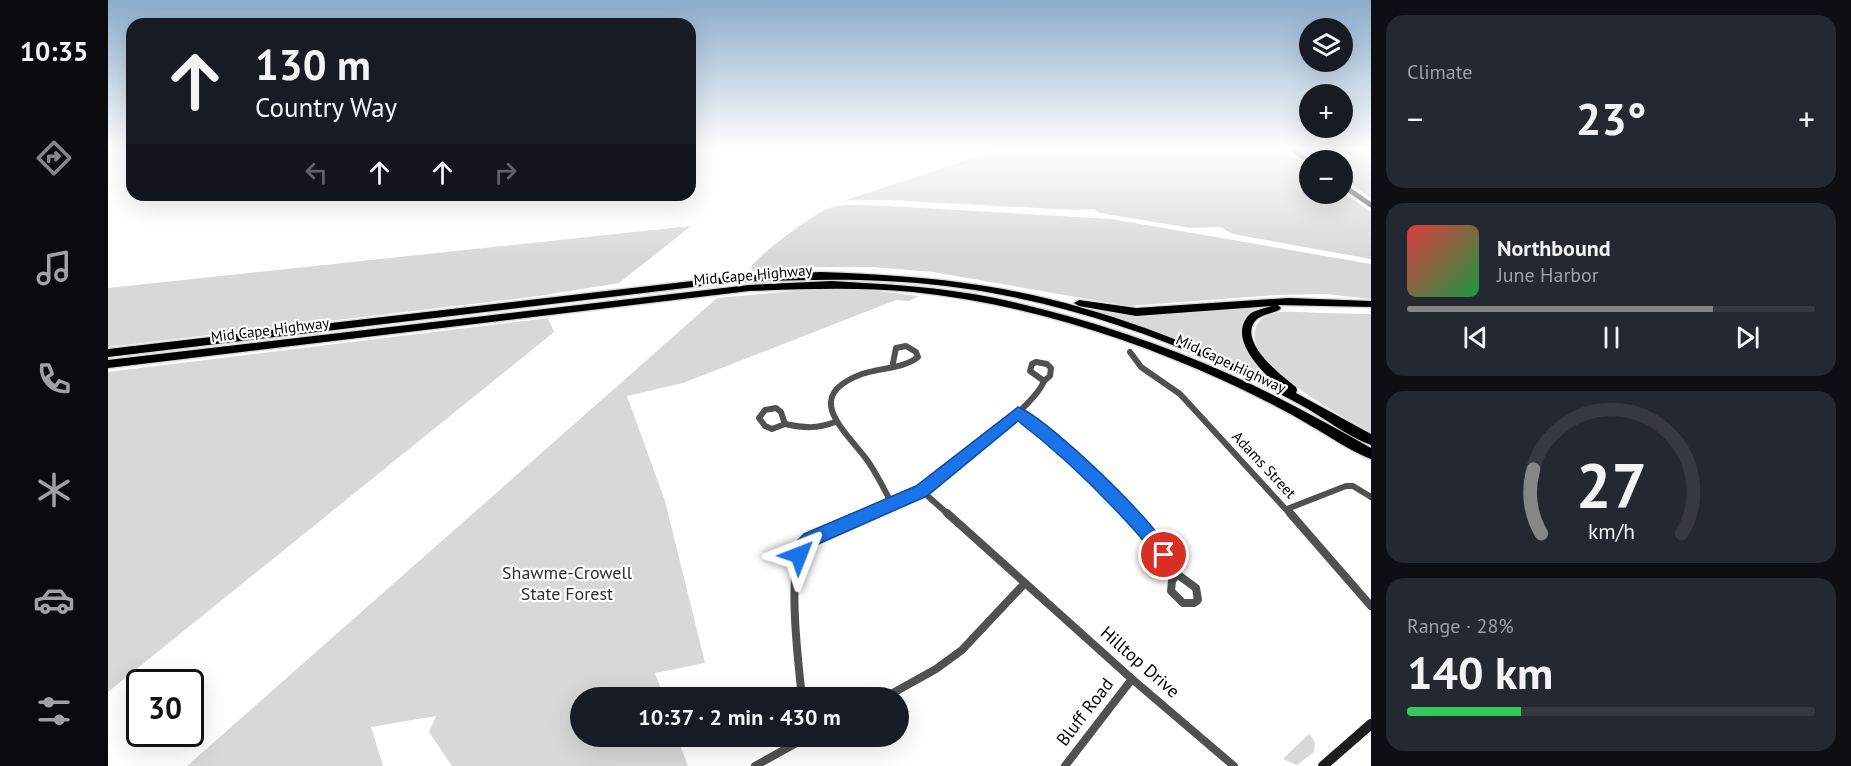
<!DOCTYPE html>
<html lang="en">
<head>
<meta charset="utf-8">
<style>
	:root { --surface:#171b24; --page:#242831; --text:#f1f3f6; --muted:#9ea1a6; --line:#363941; --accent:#858687 }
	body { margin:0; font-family:"PT Sans",sans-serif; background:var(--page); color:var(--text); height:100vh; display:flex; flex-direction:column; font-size:22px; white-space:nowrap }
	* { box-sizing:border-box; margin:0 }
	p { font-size:20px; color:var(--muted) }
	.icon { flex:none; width:33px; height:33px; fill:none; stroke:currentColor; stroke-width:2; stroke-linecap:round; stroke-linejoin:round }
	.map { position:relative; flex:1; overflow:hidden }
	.drawer { display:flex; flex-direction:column; gap:15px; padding:15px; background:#0d0f14; width:480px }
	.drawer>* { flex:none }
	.guide { position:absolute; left:18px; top:18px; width:570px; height:183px; border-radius:18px; box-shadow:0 6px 24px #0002; background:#171b24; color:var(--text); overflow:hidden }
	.tools { position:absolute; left:1191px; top:18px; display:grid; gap:12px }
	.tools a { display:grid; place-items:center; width:54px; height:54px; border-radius:50%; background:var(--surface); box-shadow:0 6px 24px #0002; font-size:30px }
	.speed { position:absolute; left:18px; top:669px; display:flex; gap:12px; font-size:30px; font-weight:700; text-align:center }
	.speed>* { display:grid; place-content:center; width:78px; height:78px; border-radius:50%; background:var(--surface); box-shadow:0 6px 24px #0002; line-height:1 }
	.speed .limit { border:3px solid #111; border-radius:9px; background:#fff; color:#111 }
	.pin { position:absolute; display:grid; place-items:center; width:51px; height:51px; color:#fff; margin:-26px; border:3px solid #fff; border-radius:50%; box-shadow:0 2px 6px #0007 }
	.me { position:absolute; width:66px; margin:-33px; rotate:45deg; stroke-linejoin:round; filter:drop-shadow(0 0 4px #0008) }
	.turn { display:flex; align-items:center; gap:21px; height:126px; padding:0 30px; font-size:27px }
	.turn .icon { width:78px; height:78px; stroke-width:2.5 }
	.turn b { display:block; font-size:42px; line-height:51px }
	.lanes { display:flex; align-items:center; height:57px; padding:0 30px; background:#0003; justify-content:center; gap:30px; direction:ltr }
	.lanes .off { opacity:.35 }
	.big { font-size:45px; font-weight:700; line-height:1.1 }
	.drawer .tile { flex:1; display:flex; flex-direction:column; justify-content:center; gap:9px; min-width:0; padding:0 21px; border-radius:18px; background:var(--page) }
	.drawer .dial { align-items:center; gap:0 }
	.dial svg { height:156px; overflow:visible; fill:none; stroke:var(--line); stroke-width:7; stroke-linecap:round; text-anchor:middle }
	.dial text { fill:var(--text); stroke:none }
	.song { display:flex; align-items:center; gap:18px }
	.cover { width:72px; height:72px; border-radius:9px; background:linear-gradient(135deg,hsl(0 70% 55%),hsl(140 70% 35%)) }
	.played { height:6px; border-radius:3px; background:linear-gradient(90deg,var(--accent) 75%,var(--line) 75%) }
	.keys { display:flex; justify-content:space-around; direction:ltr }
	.heat { display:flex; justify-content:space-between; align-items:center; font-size:33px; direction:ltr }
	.charge { height:9px; border-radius:4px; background:linear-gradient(90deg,#34c759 28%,var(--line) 0) }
	.trip { position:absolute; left:462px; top:687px; width:339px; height:60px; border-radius:30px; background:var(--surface); box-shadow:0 6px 24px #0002; font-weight:700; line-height:60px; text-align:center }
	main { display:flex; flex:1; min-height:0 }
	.tab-bar { display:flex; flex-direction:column; width:108px; justify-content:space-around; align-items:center; background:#090b0e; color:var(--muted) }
	.tab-bar .icon { width:42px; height:42px }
	.tab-bar .selected { color:var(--accent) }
	.tab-bar b { font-size:27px; color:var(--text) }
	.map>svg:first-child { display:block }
	.green { fill:#d8d8d8 }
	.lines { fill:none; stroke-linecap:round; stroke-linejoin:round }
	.highway-casing { stroke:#dbdbdb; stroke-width:3 }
	.street-far2 { stroke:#515151; stroke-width:5 }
	.street-far1 { stroke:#515151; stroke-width:6 }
	.street { stroke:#515151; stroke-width:8 }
	.secondary { stroke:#1e1e1e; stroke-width:10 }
	.highway { fill:#000; fill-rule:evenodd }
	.route { fill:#1a73e8; stroke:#114b97; stroke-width:1.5 }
	.labels { text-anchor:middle; stroke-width:4.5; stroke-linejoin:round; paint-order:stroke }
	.street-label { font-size:15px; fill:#000; stroke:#fff }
	.near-park-label { font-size:18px; fill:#2f2f2f; stroke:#fff }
	.near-street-label { font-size:18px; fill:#000; stroke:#fff }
</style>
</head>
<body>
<main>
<nav class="tab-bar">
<b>10:35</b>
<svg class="icon selected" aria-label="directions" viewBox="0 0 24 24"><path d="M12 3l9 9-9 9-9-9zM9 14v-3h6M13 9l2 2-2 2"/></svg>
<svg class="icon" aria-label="music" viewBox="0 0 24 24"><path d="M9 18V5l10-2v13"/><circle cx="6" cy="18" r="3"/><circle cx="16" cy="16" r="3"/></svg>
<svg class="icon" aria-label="phone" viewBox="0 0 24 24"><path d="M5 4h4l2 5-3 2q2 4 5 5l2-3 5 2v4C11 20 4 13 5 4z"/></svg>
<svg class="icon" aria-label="climate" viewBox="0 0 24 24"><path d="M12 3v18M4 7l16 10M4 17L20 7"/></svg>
<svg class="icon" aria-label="car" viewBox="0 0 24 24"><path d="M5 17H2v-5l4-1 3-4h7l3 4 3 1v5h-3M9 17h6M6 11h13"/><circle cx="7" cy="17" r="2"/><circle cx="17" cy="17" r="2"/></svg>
<svg class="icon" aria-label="filters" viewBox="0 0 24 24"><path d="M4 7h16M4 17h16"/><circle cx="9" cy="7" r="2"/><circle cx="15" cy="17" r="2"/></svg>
</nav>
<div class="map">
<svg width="1263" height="766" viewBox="0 0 1263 766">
	<rect width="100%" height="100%" fill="#fff"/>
	<!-- green -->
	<g class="green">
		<path d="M888 150H1175L1201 168 1202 194H1234L1235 192 1263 212V259L1125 234 1112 227 1083 228 992 213 985 209 966 210 781 200H739Z"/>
		<path d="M1194 150H1263V198L1235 178 1234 160H1209Z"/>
		<path d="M780 206 1003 219 1263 264V299L1218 294 1169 295 1020 306 825 272 765 267H704L645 271 643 267C653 253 707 212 724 207 741 203 763 206 780 206Z"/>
		<path d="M583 226 511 283 431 296 0 347V288Z"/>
		<path d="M708 289 762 290 811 296 801 301 788 300 575 383 519 396 557 501 597 663 547 673 556 697 472 698V736L569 737 580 766H344L321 732 328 716 263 727 275 766H79L609 298Z"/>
		<path d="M1195 303 1263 307C1238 305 1162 298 1143 312 1137 317 1134 326 1135 333 1137 352 1156 364 1164 379L1037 328 961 304 1027 315Z"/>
		<path d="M1212 313 1263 314V433C1237 417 1138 367 1147 330 1149 324 1151 320 1158 316 1172 309 1196 313 1212 313Z"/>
		<path d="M440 318 446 332 0 692V372Z"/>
		<path d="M1201 734 1207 742 1206 752 1189 765 1175 759Z"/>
	</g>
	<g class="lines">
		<!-- highway casing -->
		<g class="highway-casing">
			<g id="highway">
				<path d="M713 272C768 274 823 277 877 286 978 302 1075 339 1167 383 1151 369 1119 336 1142 314 1147 310 1158 308 1164 306L1028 316 971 306 966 303 971 300 1028 308 1181 298 1263 301V307L1170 305 1173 308 1171 310C1165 313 1154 315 1149 319 1127 340 1174 376 1188 387L1189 390 1188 393 1263 434V445C1241 437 1220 421 1200 409 1171 393 1140 378 1110 364 1012 320 903 289 795 282 739 278 683 280 627 282L0 357V349L627 276Z"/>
				<path d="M724 281C778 284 833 287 887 298 967 315 1047 341 1121 374 1170 396 1217 422 1263 448V459C1242 451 1223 437 1203 426 1175 409 1144 394 1114 380 1017 336 911 303 805 292 750 287 696 289 641 291L0 368V360L641 285Z"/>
			</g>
		</g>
		<!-- street-far2 -->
		<g class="street-far2">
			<path d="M1185 150 1202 162"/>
			<path d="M1234 185 1263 205"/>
		</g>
		<!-- street-far1 -->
		<g class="street-far1">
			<path d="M1022 352 1033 367 1072 394 1183 515"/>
			<path d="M928 362 939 364 943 368 942 376 936 381 922 371 924 364Z"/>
			<path d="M668 408 673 412 677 424 664 429 657 426 651 418 657 410Z"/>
			<path d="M910 413 964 456 1024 515"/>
			<path d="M677 424C696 428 709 429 727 422"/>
			<path d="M814 491C840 470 927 407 936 381"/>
			<path d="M784 504C776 489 769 474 759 460 735 428 694 396 754 374 772 368 797 368 810 357L808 352 798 346 788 348 785 363"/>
			<path d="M1179 509 1238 486H1245L1263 497"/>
			<path d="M758 515 814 491 841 515"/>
		</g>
		<!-- street -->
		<g class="street">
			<path d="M839 513 1024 679 1126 766"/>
			<path d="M1022 513 1069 574"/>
			<path d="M1182 513 1263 606"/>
			<path d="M1069 574 1088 588 1090 600 1086 603H1075L1063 591 1064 581Z"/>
			<path d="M694 698C691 668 678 567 695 546 706 532 745 521 762 513"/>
			<path d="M776 698 828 669 854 650 917 583"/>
			<path d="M647 766 701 736"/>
			<path d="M957 766 1024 679"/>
		</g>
		<!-- secondary -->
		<path class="secondary" d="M1215 766 1263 724"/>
		<!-- highway -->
		<use href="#highway" class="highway"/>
	</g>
	<!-- sky -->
	<linearGradient id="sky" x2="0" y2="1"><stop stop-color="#8baccb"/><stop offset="0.58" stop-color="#fff"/><stop offset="1" stop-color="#fff" stop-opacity="0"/></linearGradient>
	<rect width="1263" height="257" fill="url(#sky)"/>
	<!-- route -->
	<path class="route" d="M910 407C940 418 1051 525 1064 555L1061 560 1056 563C1044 558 1037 541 1028 532 992 492 953 454 910 421L819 496 708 545 700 552 697 561 691 563 685 561C680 549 688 542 696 534L808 486Z"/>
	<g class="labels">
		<!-- street labels -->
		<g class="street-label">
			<text transform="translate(645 275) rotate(-5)" y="5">Mid Cape Highway</text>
			<text transform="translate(162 330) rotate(-7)" y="5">Mid Cape Highway</text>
			<text transform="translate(1123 364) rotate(25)" y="5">Mid Cape Highway</text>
			<text transform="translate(1156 465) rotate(47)" y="5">Adams Street</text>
		</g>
		<!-- near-park labels -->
		<g class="near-park-label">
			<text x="459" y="579">Shawme-Crowell<tspan x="459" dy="21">State Forest</tspan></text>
		</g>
		<!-- near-street labels -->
		<g class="near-street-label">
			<text transform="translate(1032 662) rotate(41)" y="6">Hilltop Drive</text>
			<text transform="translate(977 712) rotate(-52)" y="6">Bluff Road</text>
		</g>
	</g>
</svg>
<div class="tools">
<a><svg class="icon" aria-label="layers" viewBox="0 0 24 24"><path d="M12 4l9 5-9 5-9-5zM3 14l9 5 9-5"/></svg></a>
<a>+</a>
<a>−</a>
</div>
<div class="speed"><div class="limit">30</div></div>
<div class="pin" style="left:1056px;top:555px;background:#d93025"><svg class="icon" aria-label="arrive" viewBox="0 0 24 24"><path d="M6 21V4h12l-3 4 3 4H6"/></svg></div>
<svg class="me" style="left:691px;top:555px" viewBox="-20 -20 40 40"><path d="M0-17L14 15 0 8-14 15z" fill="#1a73e8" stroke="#fff" stroke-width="4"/></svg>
<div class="trip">10:37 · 2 min · 430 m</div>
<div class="guide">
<div class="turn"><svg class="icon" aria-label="ahead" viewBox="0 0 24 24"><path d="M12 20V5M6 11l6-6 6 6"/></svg><div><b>130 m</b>Country Way</div></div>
<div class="lanes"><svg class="icon off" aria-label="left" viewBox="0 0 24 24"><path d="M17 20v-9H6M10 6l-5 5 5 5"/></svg><svg class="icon" aria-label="ahead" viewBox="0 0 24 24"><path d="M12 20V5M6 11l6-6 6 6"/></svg><svg class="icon" aria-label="ahead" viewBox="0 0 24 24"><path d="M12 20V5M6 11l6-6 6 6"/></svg><svg class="icon off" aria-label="right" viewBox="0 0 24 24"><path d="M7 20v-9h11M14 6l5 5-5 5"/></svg></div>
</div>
</div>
<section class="drawer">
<div class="tile"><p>Climate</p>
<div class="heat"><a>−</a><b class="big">23°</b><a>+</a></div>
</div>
<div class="tile">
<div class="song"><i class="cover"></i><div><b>Northbound</b><p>June Harbor</p></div></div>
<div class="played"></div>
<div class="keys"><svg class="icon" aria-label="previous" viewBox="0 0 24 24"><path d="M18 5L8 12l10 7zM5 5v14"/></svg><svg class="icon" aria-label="pause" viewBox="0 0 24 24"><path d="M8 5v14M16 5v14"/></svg><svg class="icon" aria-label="next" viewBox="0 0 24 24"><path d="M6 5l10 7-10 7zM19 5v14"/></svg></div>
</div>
<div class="tile dial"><svg viewBox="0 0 100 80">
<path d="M14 69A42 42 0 1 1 86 69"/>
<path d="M14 69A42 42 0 0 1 10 36" stroke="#858687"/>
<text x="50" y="56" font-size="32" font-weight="700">27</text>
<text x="50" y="72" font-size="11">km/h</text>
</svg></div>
<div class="tile"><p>Range · 28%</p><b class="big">140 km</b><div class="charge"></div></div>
</section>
</main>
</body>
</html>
